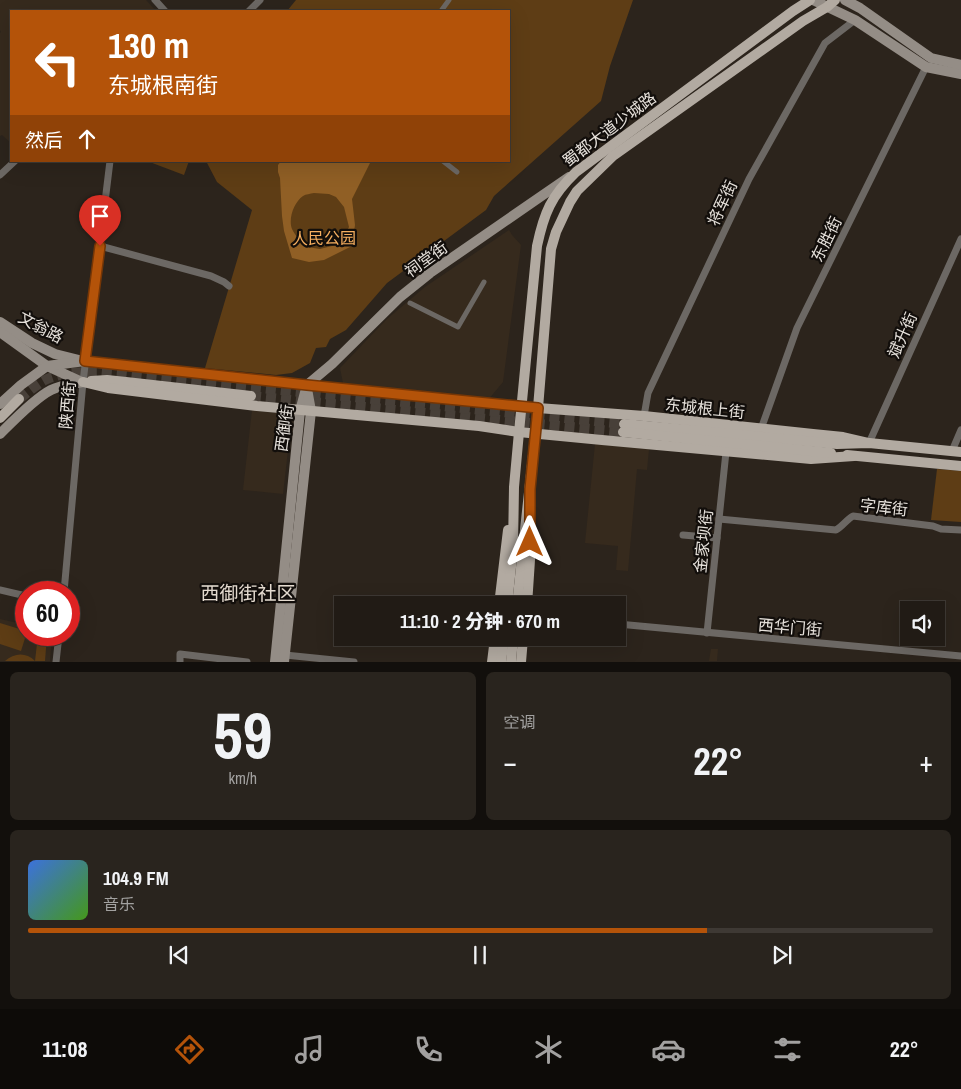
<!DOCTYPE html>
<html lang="zh">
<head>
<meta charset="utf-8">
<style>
	:root { --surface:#211b15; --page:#29241e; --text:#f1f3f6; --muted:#a2a1a0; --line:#3e3934; --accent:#b45309 }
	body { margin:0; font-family:"Archivo Narrow","Noto Sans SC",sans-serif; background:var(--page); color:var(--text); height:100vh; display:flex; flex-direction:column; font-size:19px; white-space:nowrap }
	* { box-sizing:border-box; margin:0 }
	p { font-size:16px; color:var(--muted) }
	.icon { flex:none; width:28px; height:28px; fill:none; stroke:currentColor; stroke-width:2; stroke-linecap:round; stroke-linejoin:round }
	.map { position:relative; height:662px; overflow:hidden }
	.details { display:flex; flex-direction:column; gap:10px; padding:10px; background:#120f0c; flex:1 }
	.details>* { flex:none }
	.guide { position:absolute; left:10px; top:10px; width:500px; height:152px; border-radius:0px; box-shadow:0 5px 20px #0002,0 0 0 1px var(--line); background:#b45309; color:#fff; overflow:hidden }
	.tools { position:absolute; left:900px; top:601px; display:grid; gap:10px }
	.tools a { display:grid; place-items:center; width:45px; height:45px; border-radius:0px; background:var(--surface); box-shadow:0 5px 20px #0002,0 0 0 1px var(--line); font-size:25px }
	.speed { position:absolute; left:15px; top:581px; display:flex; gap:10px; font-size:25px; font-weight:700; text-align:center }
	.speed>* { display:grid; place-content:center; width:65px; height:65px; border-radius:50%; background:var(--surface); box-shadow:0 5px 20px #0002,0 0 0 1px var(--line); line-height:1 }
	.speed .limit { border:8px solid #d22; background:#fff; color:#111 }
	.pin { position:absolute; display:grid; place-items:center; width:42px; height:42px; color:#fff; margin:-51px -21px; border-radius:50% 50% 50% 0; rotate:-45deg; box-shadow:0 0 5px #0007 }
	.pin .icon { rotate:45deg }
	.me { position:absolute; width:55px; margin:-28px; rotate:0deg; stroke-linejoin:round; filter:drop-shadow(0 0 4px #0008) }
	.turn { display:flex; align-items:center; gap:18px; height:105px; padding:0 15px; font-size:22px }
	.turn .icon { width:65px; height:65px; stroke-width:2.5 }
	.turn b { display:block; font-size:35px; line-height:42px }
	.then { display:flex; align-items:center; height:48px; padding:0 15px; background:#0003; gap:10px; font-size:19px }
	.big { font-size:38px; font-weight:800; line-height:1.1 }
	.details .card { flex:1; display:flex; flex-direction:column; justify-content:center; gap:8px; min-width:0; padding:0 18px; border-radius:8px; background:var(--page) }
	.details .dial { align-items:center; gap:0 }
	.dial b { font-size:65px; line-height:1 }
	.song { display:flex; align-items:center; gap:15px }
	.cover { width:60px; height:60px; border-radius:8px; background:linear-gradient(135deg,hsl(220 70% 55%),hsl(100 70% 35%)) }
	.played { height:5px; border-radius:2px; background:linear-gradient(90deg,var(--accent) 75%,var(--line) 75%) }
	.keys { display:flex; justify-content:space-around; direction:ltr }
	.heat { display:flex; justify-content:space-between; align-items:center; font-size:28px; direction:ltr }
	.details .tiles { flex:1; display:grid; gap:10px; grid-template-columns:1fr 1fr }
	.card:last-child { grid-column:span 2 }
	.trip { position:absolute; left:334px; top:596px; width:292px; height:50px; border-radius:0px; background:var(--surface); box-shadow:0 5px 20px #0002,0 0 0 1px var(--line); font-weight:800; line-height:50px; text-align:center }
	.dock { display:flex; height:80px; justify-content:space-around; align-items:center; background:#0d0b08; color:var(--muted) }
	.dock .icon { width:35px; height:35px }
	.dock .on { color:var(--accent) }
	.dock b { font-size:22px; color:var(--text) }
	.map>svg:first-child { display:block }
	.built { fill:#362a1d }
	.green { fill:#5e3d15 }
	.water { fill:#905f25; fill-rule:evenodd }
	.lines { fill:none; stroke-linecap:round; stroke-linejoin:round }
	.primary-tunnel { stroke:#484039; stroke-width:10; stroke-dasharray:10 5; stroke-linecap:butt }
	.pedestrian { stroke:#6c6864; stroke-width:5 }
	.minor { stroke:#6c6864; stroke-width:7 }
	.secondary { stroke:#948d86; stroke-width:10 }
	.primary { stroke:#b2aaa1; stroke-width:10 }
	.route-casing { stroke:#753606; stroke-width:12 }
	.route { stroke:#b45309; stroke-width:9 }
	.labels { text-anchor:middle; stroke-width:4.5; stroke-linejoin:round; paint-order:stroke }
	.street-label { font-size:16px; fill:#e6e1db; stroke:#120e0b }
	.park-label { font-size:16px; fill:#f6af60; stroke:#120e0b }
	.quarter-label { font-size:19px; fill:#e4dacf; stroke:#120e0b }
</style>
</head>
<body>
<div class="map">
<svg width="961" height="662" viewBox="0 0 961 662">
	<rect width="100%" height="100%" fill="#2c241c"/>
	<!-- built -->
	<g class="built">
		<path d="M0 0H146L155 10 153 11H11V143L2 135 0 136V33L1 32 0 30Z"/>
		<path d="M509 230 512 235 521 245 503 382 488 400 427 393 343 383 340 368 387 319 425 287Z"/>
		<path d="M252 410 292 415 283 494 243 490Z"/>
		<path d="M595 444 649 449 647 470 637 469 628 571 616 570 618 546 585 543Z"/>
		<path d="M0 619 26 625V635H52L50 661H0Z"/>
		<path d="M711 649H718L717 661H709Z"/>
	</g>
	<!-- green -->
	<g class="green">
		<path d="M296 0H633L610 66 601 101 494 196 486 210 387 283 346 330 330 339 326 347 316 348 310 363 292 373 276 375 205 368 252 210 217 182 206 161H509V11H287Z"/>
		<path d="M147 161H189L184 175Z"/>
		<path d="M937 469 961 471V522L931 520Z"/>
		<path d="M0 623 26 631V635L21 651 0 644Z"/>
		<path d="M38 635H47L45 661H5C14 653 26 652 35 661Z"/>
	</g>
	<!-- water -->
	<path class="water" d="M281 161H371L352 199 355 225 352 246 324 260 309 262 292 258 284 231 282 216 280 178 278 172V165ZM314 193 329 194 336 197 344 207 349 227 340 244 320 249 307 247C302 242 295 236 292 229 288 219 294 202 303 196 306 194 310 194 314 193Z"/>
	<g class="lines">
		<!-- primary-tunnel -->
		<g class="primary-tunnel">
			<path d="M251 396 623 432"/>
			<path d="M19 399C27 393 36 385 45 380 62 372 82 372 100 372L624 424"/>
		</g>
		<!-- pedestrian -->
		<g class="pedestrian">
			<path d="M441 11 449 0"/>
			<path d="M443 161 457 172"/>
			<path d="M410 303 458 327 484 282"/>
		</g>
		<!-- minor -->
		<g class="minor">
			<path d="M155 0 165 11"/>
			<path d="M249 11 260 0"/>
			<path d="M0 175 15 161"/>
			<path d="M100 246 211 276 224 282 229 286"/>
			<path d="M644 416 648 393 749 179 825 43 855 20"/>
			<path d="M761 429 797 328 926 67"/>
			<path d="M869 443 961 239"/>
			<path d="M952 451 961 430"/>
			<path d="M719 519 836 530C843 526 846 520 853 516L933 526 941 529 961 530"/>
			<path d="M683 535 717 538"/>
			<path d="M0 590 26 596"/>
			<path d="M64 592 83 382 110 161"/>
			<path d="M618 624 961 656"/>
			<path d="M707 633 726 452"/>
			<path d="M285 655 354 662"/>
			<path d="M56 662 59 635"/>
			<path d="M180 662V654L247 662"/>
		</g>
		<!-- secondary -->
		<g class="secondary">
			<path d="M813 0 855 20 926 67 961 74"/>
			<path d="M845 0 860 8 931 58 961 65"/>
			<path d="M0 322 32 343 55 354 79 360"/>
			<path d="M0 332 47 366 82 382"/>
			<path d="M307 385 332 364 400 297 430 273 569 177"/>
			<path d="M0 404 21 385 47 366 85 361"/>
			<path d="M0 434C13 421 35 398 51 390 61 385 72 384 83 382"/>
			<path d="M275 662 300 411 307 385"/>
			<path d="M284 662 311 411 307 389"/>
		</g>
		<!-- primary -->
		<g class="primary">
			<path d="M85 361 307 385 538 408 644 416 813 434 843 437 869 443"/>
			<path d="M91 381 107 380 126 382 251 396"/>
			<path d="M83 382 108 388 257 406 479 426 519 432 602 440 811 459 854 456"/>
			<path d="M0 418 19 399"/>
			<path d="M624 424 837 444 869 443 961 452"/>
			<path d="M623 432 831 453"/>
			<path d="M847 455 961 466"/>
			<path d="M499 605 508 530"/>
			<path d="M507 605 513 548 514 487 519 432 537 246C544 213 551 196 576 172L793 11 810 0"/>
			<path d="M517 605 538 408 551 249 556 232 570 202 577 191 613 156 803 21 827 7 835 0"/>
			<path d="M527 605 530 560V534"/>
			<path d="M492 662 495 638"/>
			<path d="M501 662 504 638"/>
			<path d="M511 662 513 638"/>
			<path d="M521 662 523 638"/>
		</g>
	</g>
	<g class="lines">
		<!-- route casing -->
		<g class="route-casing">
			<path id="route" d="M100 246 85 361 307 385 538 408 530 489V542"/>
		</g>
		<!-- route -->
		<use href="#route" class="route"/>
	</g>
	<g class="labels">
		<!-- street labels -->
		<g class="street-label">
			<text transform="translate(609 129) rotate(-37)" y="6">蜀都大道少城路</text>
			<text transform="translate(722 203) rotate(-65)" y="6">将军街</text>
			<text transform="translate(826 239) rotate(-64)" y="6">东胜街</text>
			<text transform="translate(426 259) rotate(-36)" y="6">祠堂街</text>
			<text transform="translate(41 327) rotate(28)" y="6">文翁路</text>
			<text transform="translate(902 335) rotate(-66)" y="6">斌升街</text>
			<text transform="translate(67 405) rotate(-85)" y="6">陕西街</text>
			<text transform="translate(705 408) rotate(6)" y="6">东城根上街</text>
			<text transform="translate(284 428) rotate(-82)" y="6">西御街</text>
			<text transform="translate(884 507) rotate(6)" y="6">字库街</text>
			<text transform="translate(703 541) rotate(-84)" y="6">金家坝街</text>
			<text transform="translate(790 627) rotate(5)" y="6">西华门街</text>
		</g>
		<!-- park labels -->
		<g class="park-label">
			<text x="324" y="244">人民公园</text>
		</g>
		<!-- quarter labels -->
		<g class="quarter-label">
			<text x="248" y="600">西御街社区</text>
		</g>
	</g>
</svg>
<div class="tools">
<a><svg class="icon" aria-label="sound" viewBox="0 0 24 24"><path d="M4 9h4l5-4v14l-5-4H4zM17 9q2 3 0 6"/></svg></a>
</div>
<div class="speed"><div class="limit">60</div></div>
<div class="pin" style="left:100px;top:246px;background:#d93025"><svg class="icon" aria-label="arrive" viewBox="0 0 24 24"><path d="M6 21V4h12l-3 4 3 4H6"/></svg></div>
<svg class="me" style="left:530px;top:542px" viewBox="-20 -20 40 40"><path d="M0-17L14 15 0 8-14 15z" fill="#b45309" stroke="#fff" stroke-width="4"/></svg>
<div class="trip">11:10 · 2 分钟 · 670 m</div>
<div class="guide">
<div class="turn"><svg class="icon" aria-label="left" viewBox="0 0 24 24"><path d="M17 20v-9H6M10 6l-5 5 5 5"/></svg><div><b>130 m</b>东城根南街</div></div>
<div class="then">然后<svg class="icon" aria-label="ahead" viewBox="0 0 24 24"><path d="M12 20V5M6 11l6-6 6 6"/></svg></div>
</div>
</div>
<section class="details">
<div class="tiles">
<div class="card dial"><b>59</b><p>km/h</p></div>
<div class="card"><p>空调</p>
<div class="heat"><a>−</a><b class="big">22°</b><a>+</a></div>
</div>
<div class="card">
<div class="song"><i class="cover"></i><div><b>104.9 FM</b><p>音乐</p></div></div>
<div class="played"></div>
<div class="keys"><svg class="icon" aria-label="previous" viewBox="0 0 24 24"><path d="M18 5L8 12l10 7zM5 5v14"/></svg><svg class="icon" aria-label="pause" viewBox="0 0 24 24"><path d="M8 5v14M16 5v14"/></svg><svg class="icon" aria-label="next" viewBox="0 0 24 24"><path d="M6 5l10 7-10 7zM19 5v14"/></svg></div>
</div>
</div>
</section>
<nav class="dock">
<b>11:08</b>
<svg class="icon on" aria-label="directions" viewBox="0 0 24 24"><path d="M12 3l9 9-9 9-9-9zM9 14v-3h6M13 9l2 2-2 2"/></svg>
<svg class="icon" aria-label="music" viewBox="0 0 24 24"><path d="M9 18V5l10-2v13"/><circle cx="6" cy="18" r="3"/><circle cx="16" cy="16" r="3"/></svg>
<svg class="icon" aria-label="phone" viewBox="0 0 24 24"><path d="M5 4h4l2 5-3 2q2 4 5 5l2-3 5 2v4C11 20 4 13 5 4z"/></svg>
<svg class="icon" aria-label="climate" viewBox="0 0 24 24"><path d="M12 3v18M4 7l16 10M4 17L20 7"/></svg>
<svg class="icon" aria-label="car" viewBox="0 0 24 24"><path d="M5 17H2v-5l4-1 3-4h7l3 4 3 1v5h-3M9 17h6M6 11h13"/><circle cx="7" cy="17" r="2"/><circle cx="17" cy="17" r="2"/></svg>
<svg class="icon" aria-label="filters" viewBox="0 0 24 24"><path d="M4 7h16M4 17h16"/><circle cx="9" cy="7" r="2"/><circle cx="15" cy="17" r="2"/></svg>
<b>22°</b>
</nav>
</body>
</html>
